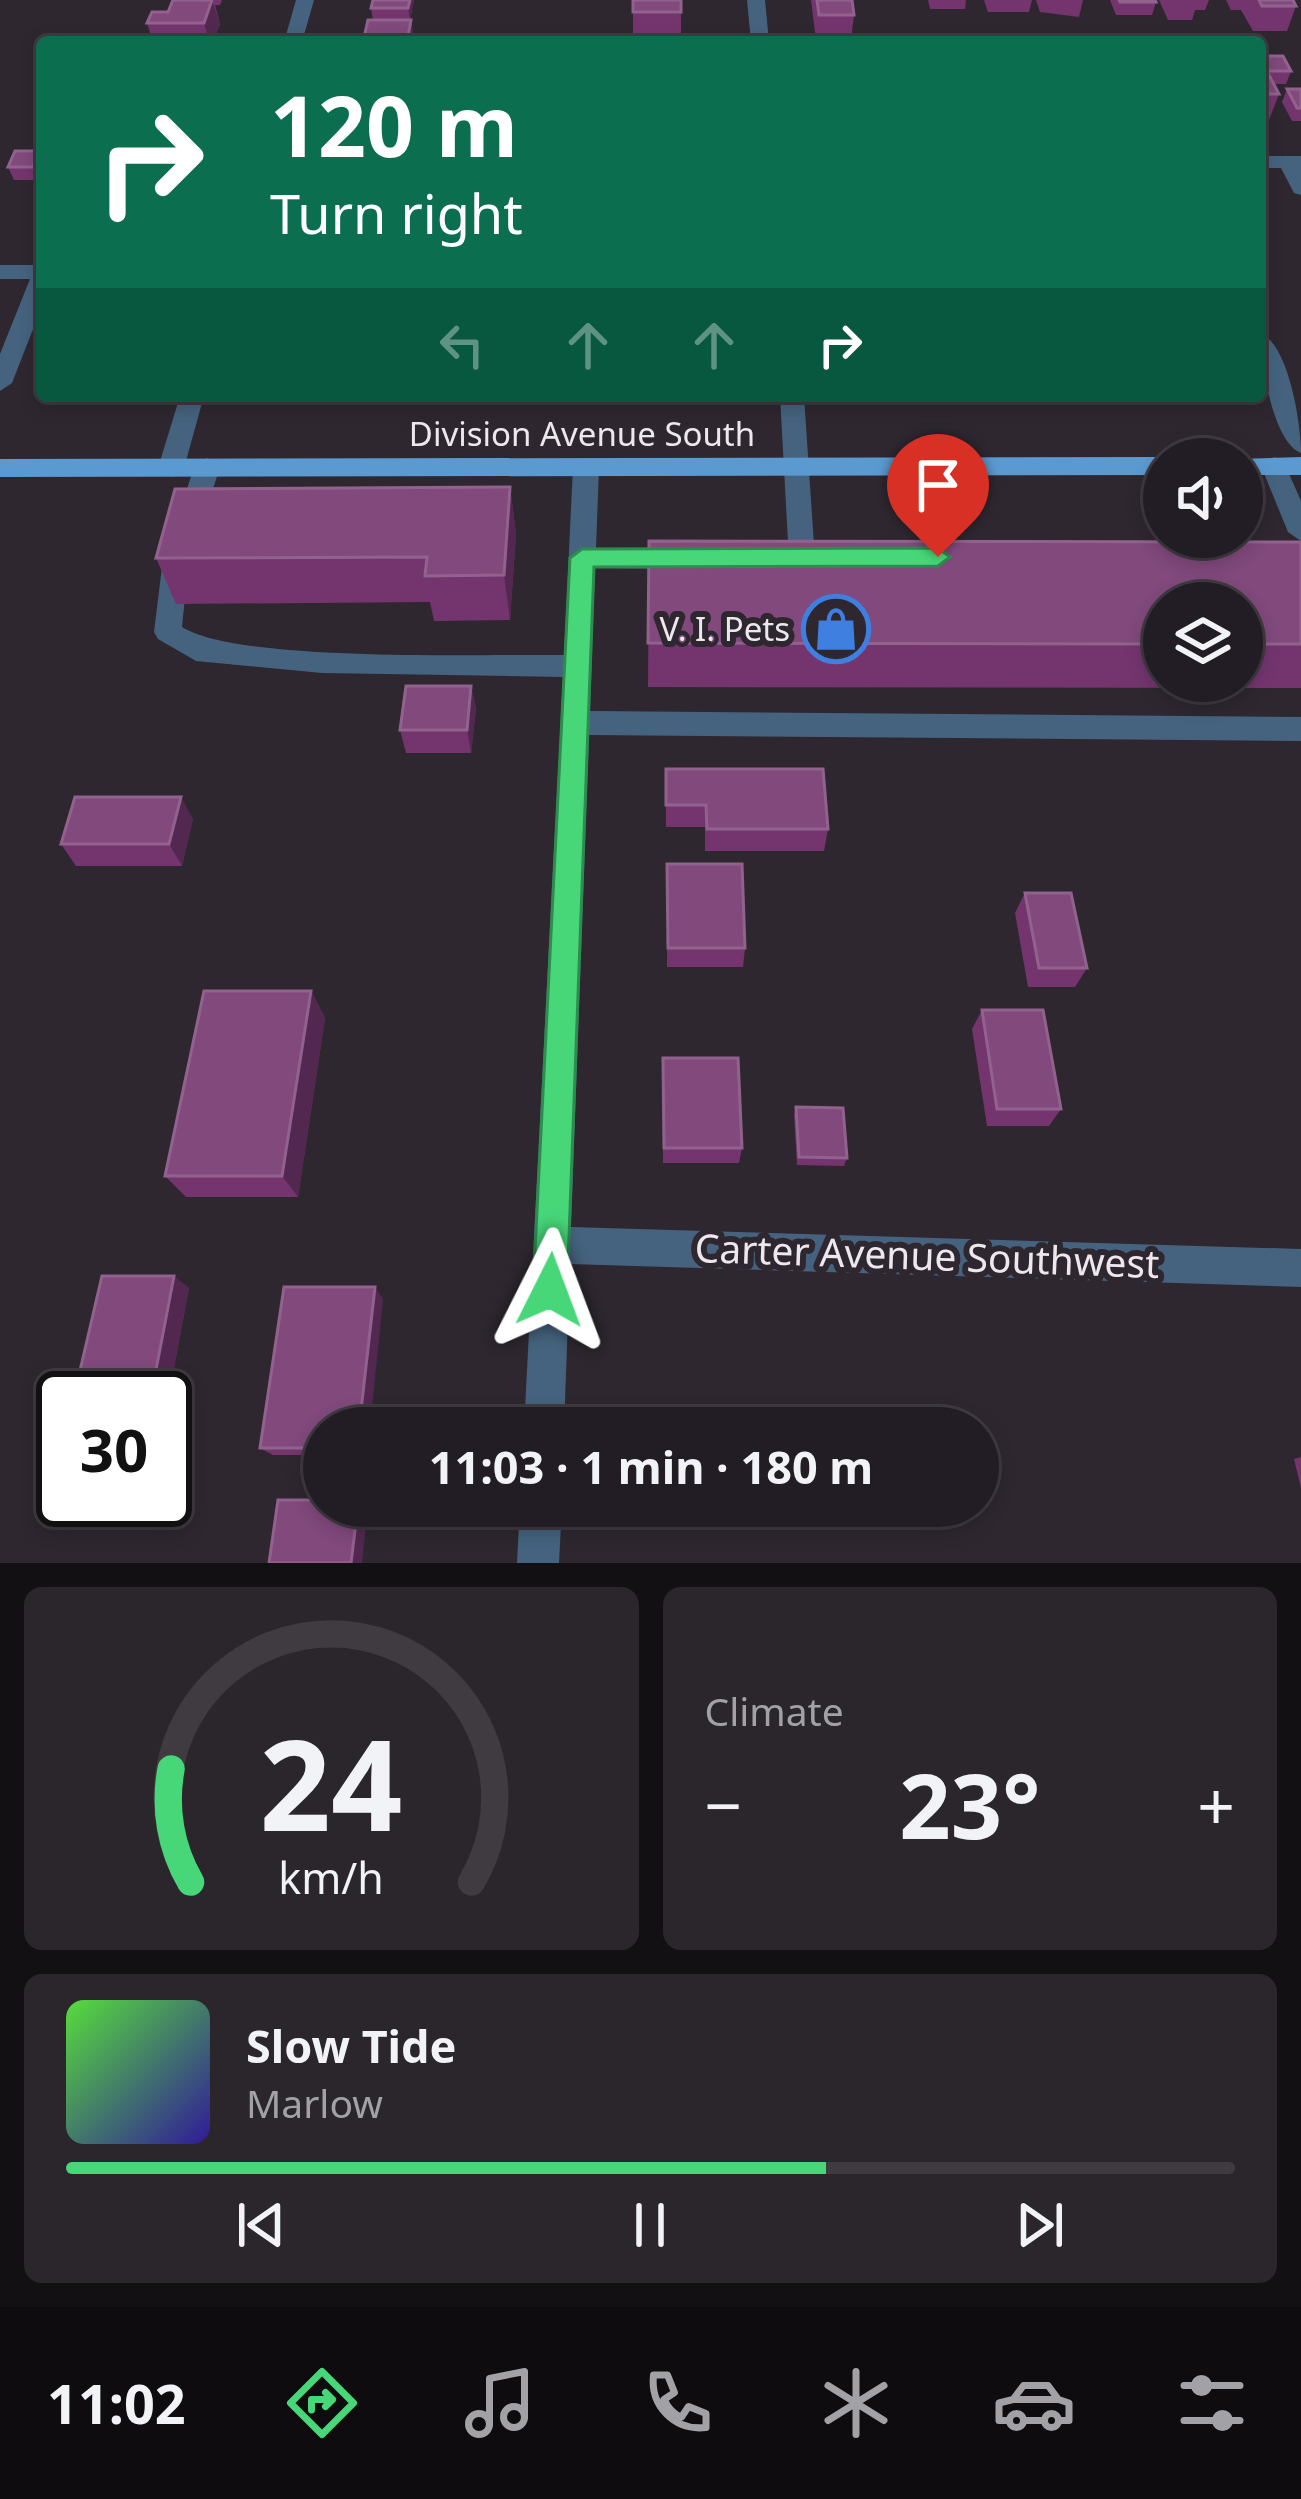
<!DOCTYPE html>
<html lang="en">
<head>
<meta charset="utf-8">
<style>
	:root { --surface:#221d24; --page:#2a262c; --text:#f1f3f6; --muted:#a2a2a6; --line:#3f3b41; --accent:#47d779 }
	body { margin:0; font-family:"Noto Sans",sans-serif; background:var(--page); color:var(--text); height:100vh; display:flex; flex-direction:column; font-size:45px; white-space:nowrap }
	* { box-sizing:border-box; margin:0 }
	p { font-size:39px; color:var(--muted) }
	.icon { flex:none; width:66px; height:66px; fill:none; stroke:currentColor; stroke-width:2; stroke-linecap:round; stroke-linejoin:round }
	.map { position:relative; height:1563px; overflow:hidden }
	.side { display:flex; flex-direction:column; gap:24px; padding:24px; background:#131014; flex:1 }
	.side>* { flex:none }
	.hud { position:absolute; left:36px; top:36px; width:1230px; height:366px; border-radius:12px; box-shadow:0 6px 18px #0003,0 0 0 3px var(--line); background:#0b6e4f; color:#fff; overflow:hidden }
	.tools { position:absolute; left:1143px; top:438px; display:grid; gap:24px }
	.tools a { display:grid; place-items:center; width:120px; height:120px; border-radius:50%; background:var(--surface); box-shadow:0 6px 18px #0003,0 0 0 3px var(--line); font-size:60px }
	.speed { position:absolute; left:36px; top:1371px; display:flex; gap:24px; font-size:60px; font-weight:700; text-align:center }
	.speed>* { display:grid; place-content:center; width:156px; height:156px; border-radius:50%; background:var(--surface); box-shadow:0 6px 18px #0003,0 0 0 3px var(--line); line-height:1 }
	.speed .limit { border:6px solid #111; border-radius:18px; background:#fff; color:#111 }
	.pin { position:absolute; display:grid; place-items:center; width:102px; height:102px; color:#fff; margin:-123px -51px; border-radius:50% 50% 50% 0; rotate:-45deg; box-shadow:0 0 12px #0007 }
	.pin .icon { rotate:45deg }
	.me { position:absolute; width:132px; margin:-66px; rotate:3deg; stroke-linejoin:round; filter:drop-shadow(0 0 9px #0008) }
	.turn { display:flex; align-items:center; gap:42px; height:252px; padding:0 36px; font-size:54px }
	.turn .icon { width:156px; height:156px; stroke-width:2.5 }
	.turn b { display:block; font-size:84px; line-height:102px }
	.lanes { display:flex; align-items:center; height:114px; padding:0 36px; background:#0003; justify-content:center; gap:60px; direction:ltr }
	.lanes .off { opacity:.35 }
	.big { font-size:90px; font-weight:700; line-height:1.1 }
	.side .widget { flex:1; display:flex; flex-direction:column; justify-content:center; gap:18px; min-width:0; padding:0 42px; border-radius:18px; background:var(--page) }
	.side .dial { align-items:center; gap:0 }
	.dial svg { height:312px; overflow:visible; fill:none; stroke:var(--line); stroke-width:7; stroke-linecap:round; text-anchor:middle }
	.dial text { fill:var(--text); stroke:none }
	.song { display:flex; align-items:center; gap:36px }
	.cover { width:144px; height:144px; border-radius:18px; background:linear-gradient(135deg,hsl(110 70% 55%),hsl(250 70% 35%)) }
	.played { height:12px; border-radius:6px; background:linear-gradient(90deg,var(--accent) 65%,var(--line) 65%) }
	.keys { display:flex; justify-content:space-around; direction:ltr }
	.heat { display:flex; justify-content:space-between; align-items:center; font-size:66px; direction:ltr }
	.side .tiles { flex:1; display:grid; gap:24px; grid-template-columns:1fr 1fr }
	.widget:last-child { grid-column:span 2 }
	.trip { position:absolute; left:303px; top:1407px; width:696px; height:120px; border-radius:60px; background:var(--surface); box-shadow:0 6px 18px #0003,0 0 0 3px var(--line); font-weight:700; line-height:120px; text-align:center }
	.dock { display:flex; height:192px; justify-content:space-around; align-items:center; background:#0e0c0e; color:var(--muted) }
	.dock .icon { width:84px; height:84px }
	.dock .on { color:var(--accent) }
	.dock b { font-size:54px; color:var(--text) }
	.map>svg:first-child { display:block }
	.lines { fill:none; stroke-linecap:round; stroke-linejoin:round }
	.minor { fill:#45637e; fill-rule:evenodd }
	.major { fill:#5b9ad1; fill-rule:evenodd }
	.wall { fill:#74356f; fill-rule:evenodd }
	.shaded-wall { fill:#532850 }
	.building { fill:#81497c; stroke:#92628e; stroke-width:3 }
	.route { fill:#47d779; stroke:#2e8c4f; stroke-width:3 }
	.labels { text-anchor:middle; stroke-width:12; stroke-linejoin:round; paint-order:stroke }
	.street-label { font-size:33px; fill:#ede8ee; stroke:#2e2730 }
	.poi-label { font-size:33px; fill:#ede8ee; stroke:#2e2730; text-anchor:end }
	.near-street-label { font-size:39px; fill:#ede8ee; stroke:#2e2730 }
</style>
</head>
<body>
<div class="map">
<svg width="1301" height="1563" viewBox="0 0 1301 1563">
	<rect width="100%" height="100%" fill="#2e2730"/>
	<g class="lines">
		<!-- minor -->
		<g class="minor">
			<path d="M296 0H314L302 42H284Z"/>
			<path d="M747 0H765L769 42H751Z"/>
			<path d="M1260 156H1301V195L1294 193 1281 168H1260Z"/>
			<path d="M0 265H42V306L12 383 0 391V354L30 279H0Z"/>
			<path d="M1260 333C1289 344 1301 425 1301 453 1273 443 1260 361 1260 333Z"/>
			<path d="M180 396H204L184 468 171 477 158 468Z"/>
			<path d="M780 396H804L815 560 802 570 789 560Z"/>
			<path d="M1274 457 1283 460 1301 501V541L1288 532 1261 466Z"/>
			<path d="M207 458 220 467 188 567 182 627C239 663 485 654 564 655L573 467 586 458 599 467 596 548 690 549 703 559 690 569 595 568 590 711 1301 717V741L589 735 571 1227 1301 1249V1287L570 1264 564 1428H524L563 677 322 673 196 661 158 639 154 632 162 567 194 467Z"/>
			<path d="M520 1506H562L559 1563H517Z"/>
		</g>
		<!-- major -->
		<g class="major">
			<path d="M1164 457 1170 459H1164V475L0 477V459Z"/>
			<path d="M1301 457V475H1242V459H1236Z"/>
		</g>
	</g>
	<!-- wall -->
	<g class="wall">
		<path d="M173 0H222L220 5H215L220 24 213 42H153L147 23 168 12Z"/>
		<path d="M373 0H414L410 20 415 42H363L373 20 371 8Z"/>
		<rect x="633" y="0" width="48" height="37"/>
		<path d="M811 0H852L854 15 851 40H816Z"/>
		<path d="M928 0H966L965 9H930Z"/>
		<path d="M984 0H1032L1029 12H988Z"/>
		<path d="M1036 0H1083L1079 17 1040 12Z"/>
		<path d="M1110 0H1155L1156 2 1152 15H1116Z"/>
		<path d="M1159 0H1209L1205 10H1195L1192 20H1168Z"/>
		<path d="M1226 0H1293L1296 6 1287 31H1253L1241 10H1231Z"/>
		<path d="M1260 56 1291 71 1286 84H1274L1279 94 1269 120H1260Z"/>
		<path d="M1287 89H1301V121H1292L1282 102Z"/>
		<path d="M40 151 42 172 39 180H14L8 167Z"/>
		<path d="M837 396H1238L1237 398Z"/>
		<path d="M510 487 516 534 510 620 434 621 430 602 176 604 156 558Z"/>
		<path d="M649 541 1301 542V688L648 687ZM1164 603H1242V681H1164Z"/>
		<path d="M471 686 476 709 471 753H406L400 730Z"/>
		<path d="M666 769 828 829 824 851H705V827H666Z"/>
		<path d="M193 819 182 866H76L61 844Z"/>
		<path d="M667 864 745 948 743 967H667Z"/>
		<path d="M1025 893 1087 968 1075 987H1028L1015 913Z"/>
		<path d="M311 991 325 1018 298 1197H186L165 1176Z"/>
		<path d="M982 1010 1061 1109 1049 1126H987L972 1029Z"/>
		<path d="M663 1058 742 1148 739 1163H663Z"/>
		<path d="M796 1107 847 1158 844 1166 797 1165 794 1115Z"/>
		<path d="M189 1288 171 1384H98L79 1375Z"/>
		<path d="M383 1299 324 1428V1455H273L260 1448Z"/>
		<path d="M1301 1457V1488L1294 1459Z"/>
	</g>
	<!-- shaded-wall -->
	<g class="shaded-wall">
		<path d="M212 0 220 24 213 42H209L204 23Z"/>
		<path d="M410 0H414L410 21 408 8Z"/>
		<path d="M411 20 415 42H407Z"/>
		<path d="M40 151 42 172 39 180 33 167Z"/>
		<path d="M510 487 516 534 510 620 504 575Z"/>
		<path d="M471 686 476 709 471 753 467 730Z"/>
		<path d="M181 797 193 819 182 866 169 844Z"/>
		<path d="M311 991 325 1018 298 1197 282 1176Z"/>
		<path d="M174 1276 189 1288 171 1384 155 1375Z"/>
		<path d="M375 1287 383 1299 370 1428H359Z"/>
		<path d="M358 1506H368L362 1563H351Z"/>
	</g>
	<!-- building -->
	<g class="building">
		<path d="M173 0H212L204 23H147L152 12H168Z"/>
		<path d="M373 0H410L408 8H371Z"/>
		<rect x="633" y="0" width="48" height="12"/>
		<path d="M817 0H852L854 15H819Z"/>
		<path d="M1119 0H1155L1156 2H1120Z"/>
		<path d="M1259 0H1293L1296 6H1262Z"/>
		<path d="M368 20H411L407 42H363Z"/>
		<path d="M1260 56H1283L1291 71H1265L1260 62Z"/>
		<path d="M1260 73H1268L1279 94H1260Z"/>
		<path d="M1287 89H1301V108H1297Z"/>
		<path d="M15 151H40L33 167H8Z"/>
		<path d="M510 487 504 575 425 576 427 557 156 558 175 489Z"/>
		<path d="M649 541 1301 542V644H1242V603H1164V644L648 643Z"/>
		<path d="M406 686H471L467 730H400Z"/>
		<path d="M666 769H823L828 829H707L706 805H666Z"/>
		<path d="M75 797H181L169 844H61Z"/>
		<path d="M667 864H742L745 948H668Z"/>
		<path d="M1025 893H1071L1087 968H1039Z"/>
		<path d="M204 991H311L282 1176H165Z"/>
		<path d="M982 1010H1043L1061 1109H997Z"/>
		<path d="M663 1058H738L742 1148H664Z"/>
		<path d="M796 1107 843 1108 847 1158 799 1157Z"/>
		<path d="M102 1276H174L155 1375H79Z"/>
		<path d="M284 1287H375L359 1428H324V1448H260Z"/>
		<path d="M278 1500H324V1506H358L351 1563H269Z"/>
	</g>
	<!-- route -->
	<path class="route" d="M938 548 950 557 938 566 594 567 567 1290 562 1302 550 1308 538 1302 533 1290 570 558 582 549Z"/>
	<!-- icons -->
	<defs>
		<g id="shop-ring" transform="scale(3.45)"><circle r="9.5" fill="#2e2730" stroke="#3f7fe0" stroke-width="1.5"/><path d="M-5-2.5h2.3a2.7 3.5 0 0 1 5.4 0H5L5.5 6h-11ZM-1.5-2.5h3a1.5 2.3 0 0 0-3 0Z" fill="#3f7fe0"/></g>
	</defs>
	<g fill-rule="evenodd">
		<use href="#shop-ring" x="836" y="629"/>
	</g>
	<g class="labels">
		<!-- street labels -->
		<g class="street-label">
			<text x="582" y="446">Division Avenue South</text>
		</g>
		<!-- poi labels -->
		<g class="poi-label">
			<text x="790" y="641">V. I. Pets</text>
		</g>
		<!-- near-street labels -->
		<g class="near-street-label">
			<text transform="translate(927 1256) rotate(2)" y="14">Carter Avenue Southwest</text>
		</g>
	</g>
</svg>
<div class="tools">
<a><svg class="icon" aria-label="sound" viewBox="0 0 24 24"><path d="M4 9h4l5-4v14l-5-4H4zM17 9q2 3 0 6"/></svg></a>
<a><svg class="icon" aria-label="layers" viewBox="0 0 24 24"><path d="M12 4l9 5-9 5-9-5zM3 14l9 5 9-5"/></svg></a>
</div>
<div class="speed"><div class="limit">30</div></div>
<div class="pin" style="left:938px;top:557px;background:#d93025"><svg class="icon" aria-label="arrive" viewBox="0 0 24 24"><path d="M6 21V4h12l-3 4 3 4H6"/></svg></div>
<svg class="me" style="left:550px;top:1290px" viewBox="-20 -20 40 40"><path d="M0-17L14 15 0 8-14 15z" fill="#47d779" stroke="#fff" stroke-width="4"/></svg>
<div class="trip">11:03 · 1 min · 180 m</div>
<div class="hud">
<div class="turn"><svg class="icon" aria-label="right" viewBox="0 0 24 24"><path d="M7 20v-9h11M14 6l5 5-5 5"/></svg><div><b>120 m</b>Turn right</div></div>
<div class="lanes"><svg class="icon off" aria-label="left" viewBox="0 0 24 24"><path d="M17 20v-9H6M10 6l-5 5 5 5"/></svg><svg class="icon off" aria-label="ahead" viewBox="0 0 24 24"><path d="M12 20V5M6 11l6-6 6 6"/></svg><svg class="icon off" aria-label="ahead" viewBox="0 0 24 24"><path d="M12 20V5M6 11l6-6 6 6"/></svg><svg class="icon" aria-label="right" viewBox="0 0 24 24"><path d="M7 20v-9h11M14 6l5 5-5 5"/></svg></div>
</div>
</div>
<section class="side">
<div class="tiles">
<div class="widget dial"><svg viewBox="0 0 100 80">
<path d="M14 69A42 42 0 1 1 86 69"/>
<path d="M14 69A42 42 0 0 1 9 40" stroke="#47d779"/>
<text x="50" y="56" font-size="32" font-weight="700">24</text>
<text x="50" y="72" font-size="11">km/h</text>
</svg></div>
<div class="widget"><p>Climate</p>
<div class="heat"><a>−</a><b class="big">23°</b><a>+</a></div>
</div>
<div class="widget">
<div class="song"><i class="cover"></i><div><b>Slow Tide</b><p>Marlow</p></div></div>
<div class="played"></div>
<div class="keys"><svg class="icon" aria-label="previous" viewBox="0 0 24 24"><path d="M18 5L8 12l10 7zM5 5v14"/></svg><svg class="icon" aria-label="pause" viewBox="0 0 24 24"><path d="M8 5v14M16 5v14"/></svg><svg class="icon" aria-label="next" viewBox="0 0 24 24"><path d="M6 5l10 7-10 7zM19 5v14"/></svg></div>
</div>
</div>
</section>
<nav class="dock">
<b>11:02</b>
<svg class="icon on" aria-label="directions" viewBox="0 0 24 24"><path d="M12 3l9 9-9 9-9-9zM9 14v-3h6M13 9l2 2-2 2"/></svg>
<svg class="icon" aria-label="music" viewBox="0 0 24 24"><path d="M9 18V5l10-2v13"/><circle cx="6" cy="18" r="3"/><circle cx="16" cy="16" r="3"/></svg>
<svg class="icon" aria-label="phone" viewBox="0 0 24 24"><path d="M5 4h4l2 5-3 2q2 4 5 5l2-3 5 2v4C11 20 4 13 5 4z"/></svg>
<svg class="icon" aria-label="climate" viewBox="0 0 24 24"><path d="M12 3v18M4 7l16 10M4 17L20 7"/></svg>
<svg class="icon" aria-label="car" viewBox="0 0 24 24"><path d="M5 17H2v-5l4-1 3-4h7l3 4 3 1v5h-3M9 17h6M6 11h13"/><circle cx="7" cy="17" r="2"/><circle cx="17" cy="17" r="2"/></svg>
<svg class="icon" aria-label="filters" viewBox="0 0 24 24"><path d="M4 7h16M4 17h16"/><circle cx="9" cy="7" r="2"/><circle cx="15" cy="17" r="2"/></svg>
</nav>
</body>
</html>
